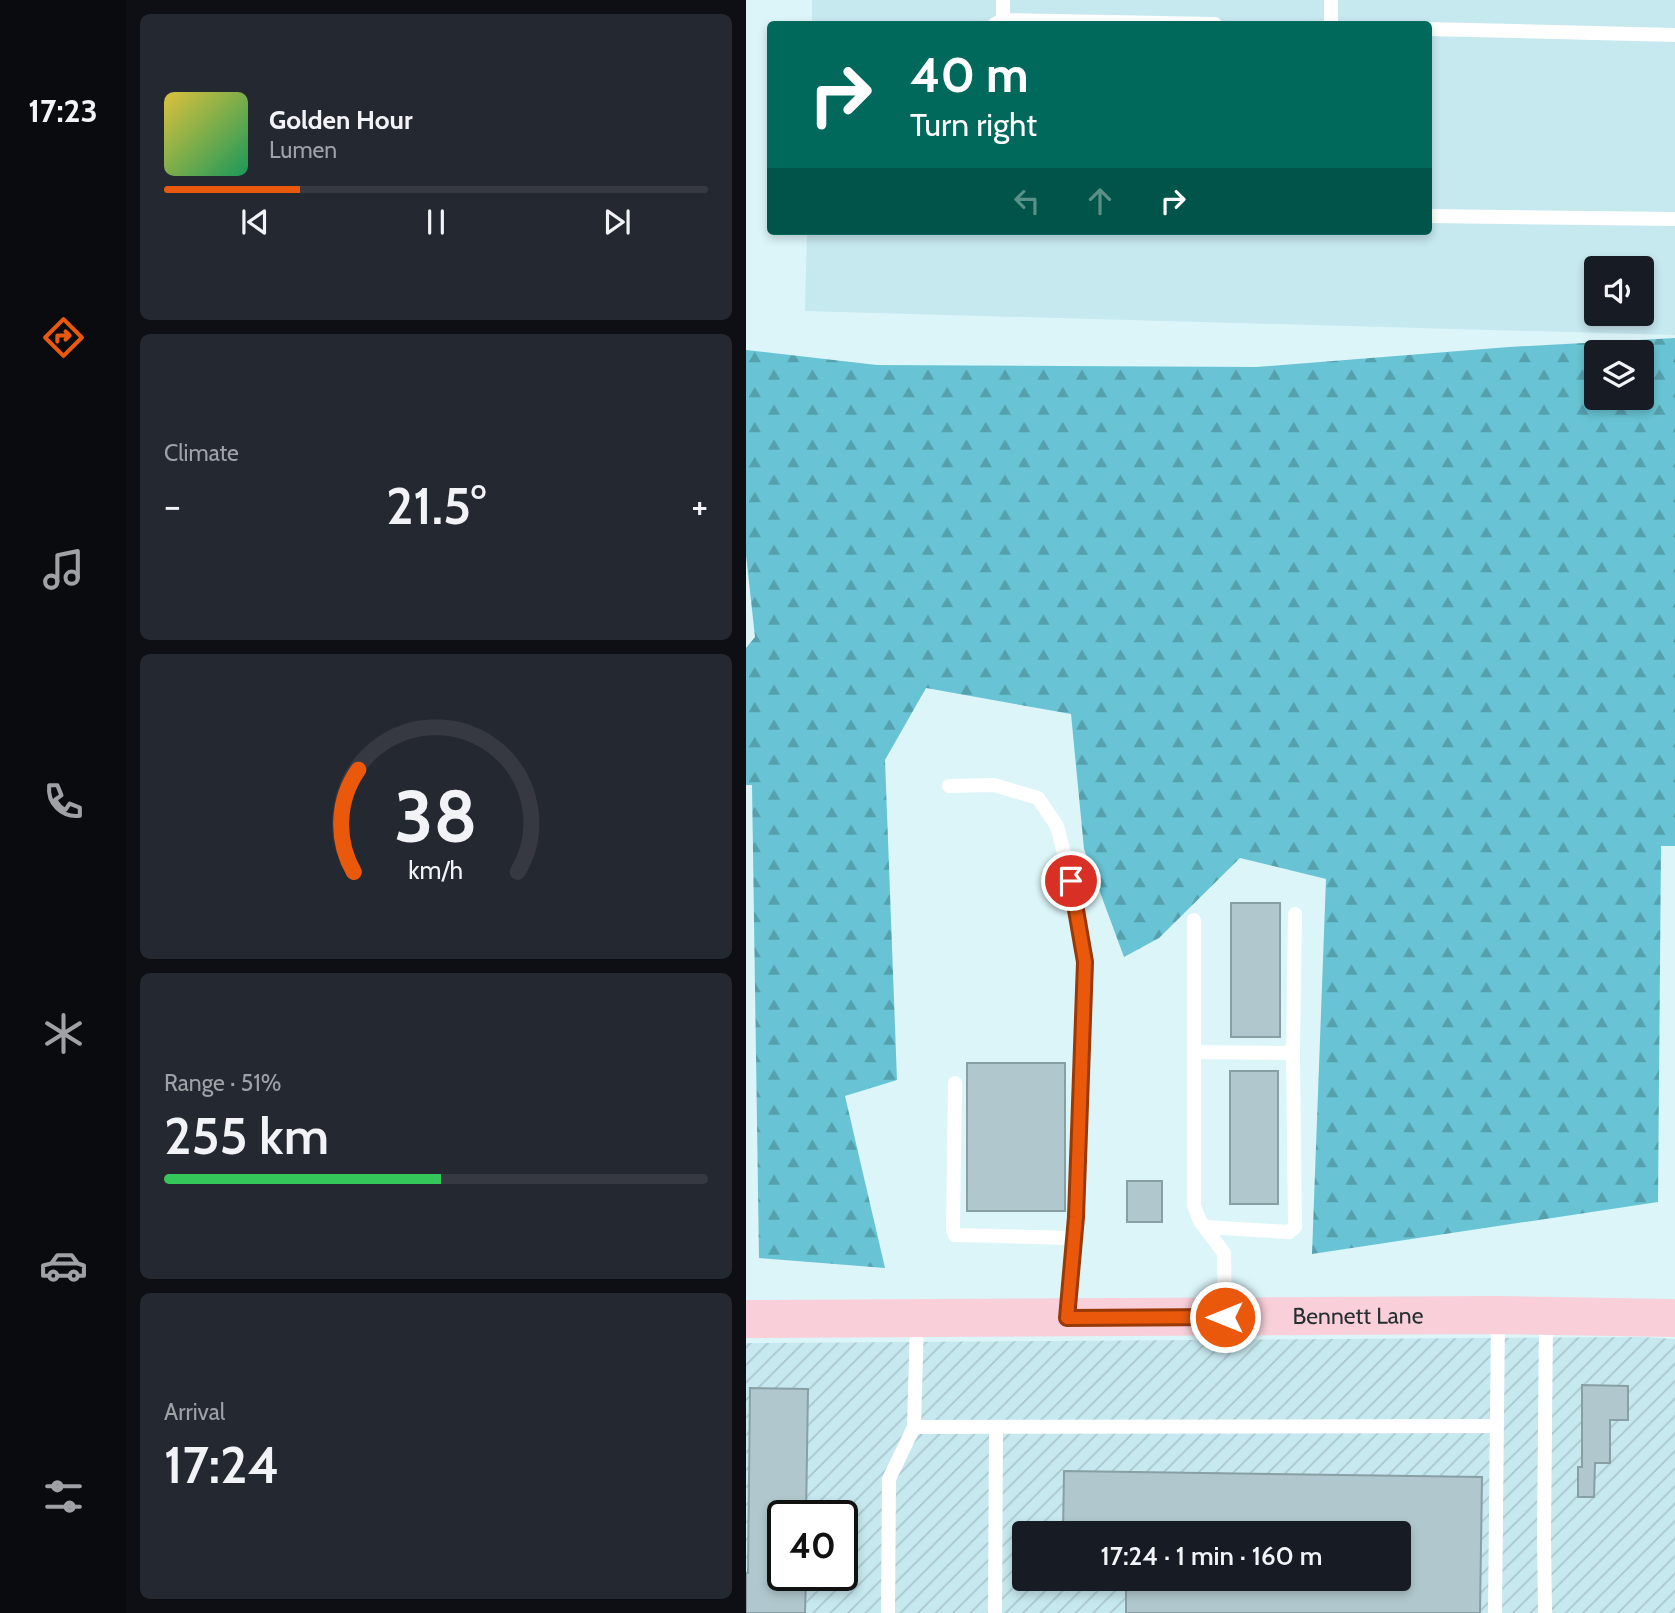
<!DOCTYPE html>
<html lang="en">
<head>
<meta charset="utf-8">
<style>
	:root { --surface:#171b24; --page:#242831; --text:#f1f3f6; --muted:#9ea1a6; --line:#363941; --accent:#ea580c }
	body { margin:0; font-family:Cabin,sans-serif; background:var(--page); color:var(--text); height:100vh; display:flex; flex-direction:column; font-size:26px; white-space:nowrap }
	* { box-sizing:border-box; margin:0 }
	p { font-size:23px; color:var(--muted) }
	.icon { flex:none; width:38px; height:38px; fill:none; stroke:currentColor; stroke-width:2; stroke-linecap:round; stroke-linejoin:round }
	.map { position:relative; flex:1; overflow:hidden }
	.side { display:flex; flex-direction:column; gap:14px; padding:14px; background:#0d0f14; width:620px }
	.side>* { flex:none }
	.guide { position:absolute; left:21px; top:21px; width:665px; height:214px; border-radius:7px; box-shadow:0 4px 10px #0003; background:#00695c; color:#fff; overflow:hidden }
	.buttons { position:absolute; left:838px; top:256px; display:grid; gap:14px }
	.buttons a { display:grid; place-items:center; width:70px; height:70px; border-radius:7px; background:var(--surface); box-shadow:0 4px 10px #0003; font-size:35px }
	.speed { position:absolute; left:21px; top:1500px; display:flex; gap:14px; font-size:35px; font-weight:700; text-align:center }
	.speed>* { display:grid; place-content:center; width:91px; height:91px; border-radius:50%; background:var(--surface); box-shadow:0 4px 10px #0003; line-height:1 }
	.speed .limit { border:4px solid #111; border-radius:10px; background:#fff; color:#111 }
	.pin { position:absolute; display:grid; place-items:center; width:60px; height:60px; color:#fff; margin:-30px; border:4px solid #fff; border-radius:50%; box-shadow:0 2px 7px #0007 }
	.me { position:absolute; width:77px; margin:-38px; rotate:270deg; stroke-linejoin:round; filter:drop-shadow(0 0 5px #0008) }
	.turn { display:flex; align-items:center; gap:24px; height:147px; padding:0 28px; font-size:32px }
	.turn .icon { width:91px; height:91px; stroke-width:2.5 }
	.turn b { display:block; font-size:49px; line-height:60px }
	.lanes { display:flex; align-items:center; height:66px; padding:0 28px; background:#0003; justify-content:center; gap:35px; direction:ltr }
	.lanes .off { opacity:.35 }
	.big { font-size:52px; font-weight:600; line-height:1.1 }
	.side .card { flex:1; display:flex; flex-direction:column; justify-content:center; gap:10px; min-width:0; padding:0 24px; border-radius:10px; background:var(--page) }
	.side .dial { align-items:center; gap:0 }
	.dial svg { height:182px; overflow:visible; fill:none; stroke:var(--line); stroke-width:7; stroke-linecap:round; text-anchor:middle }
	.dial text { fill:var(--text); stroke:none }
	.song { display:flex; align-items:center; gap:21px }
	.cover { width:84px; height:84px; border-radius:10px; background:linear-gradient(135deg,hsl(50 70% 55%),hsl(150 70% 35%)) }
	.played { height:7px; border-radius:4px; background:linear-gradient(90deg,var(--accent) 25%,var(--line) 25%) }
	.keys { display:flex; justify-content:space-around; direction:ltr }
	.heat { display:flex; justify-content:space-between; align-items:center; font-size:38px; direction:ltr }
	.charge { height:10px; border-radius:5px; background:linear-gradient(90deg,#34c759 51%,var(--line) 0) }
	.trip { position:absolute; left:266px; top:1521px; width:399px; height:70px; border-radius:7px; background:var(--surface); box-shadow:0 4px 10px #0003; font-weight:600; line-height:70px; text-align:center }
	main { display:flex; flex:1; min-height:0 }
	.dock { display:flex; flex-direction:column; width:126px; justify-content:space-around; align-items:center; background:#090b0e; color:var(--muted) }
	.dock .icon { width:49px; height:49px }
	.dock .on { color:var(--accent) }
	.dock b { font-size:32px; color:var(--text) }
	.map>svg:first-child { display:block }
	.built { fill:#c6e8ef; fill-rule:evenodd }
	.industrial { fill:url(#industrial-furrows); fill-rule:evenodd }
	.forest { fill:url(#forest-firs); fill-rule:evenodd }
	.building { fill:#b0c8cd; stroke:#88a0a4; stroke-width:2 }
	.lines { fill:none; stroke-linecap:round; stroke-linejoin:round }
	.lane { stroke:#fff; stroke-width:14 }
	.secondary { stroke:#f9cfd9; stroke-width:38 }
	.route-casing { stroke:#983908; stroke-width:18 }
	.route { stroke:#ea580c; stroke-width:12 }
	.labels { text-anchor:middle; stroke-width:5; stroke-linejoin:round; paint-order:stroke }
	.street-label { font-size:23px; fill:#262f31; stroke:#f9feff }
</style>
</head>
<body>
<main>
<nav class="dock">
<b>17:23</b>
<svg class="icon on" aria-label="directions" viewBox="0 0 24 24"><path d="M12 3l9 9-9 9-9-9zM9 14v-3h6M13 9l2 2-2 2"/></svg>
<svg class="icon" aria-label="music" viewBox="0 0 24 24"><path d="M9 18V5l10-2v13"/><circle cx="6" cy="18" r="3"/><circle cx="16" cy="16" r="3"/></svg>
<svg class="icon" aria-label="phone" viewBox="0 0 24 24"><path d="M5 4h4l2 5-3 2q2 4 5 5l2-3 5 2v4C11 20 4 13 5 4z"/></svg>
<svg class="icon" aria-label="climate" viewBox="0 0 24 24"><path d="M12 3v18M4 7l16 10M4 17L20 7"/></svg>
<svg class="icon" aria-label="car" viewBox="0 0 24 24"><path d="M5 17H2v-5l4-1 3-4h7l3 4 3 1v5h-3M9 17h6M6 11h13"/><circle cx="7" cy="17" r="2"/><circle cx="17" cy="17" r="2"/></svg>
<svg class="icon" aria-label="filters" viewBox="0 0 24 24"><path d="M4 7h16M4 17h16"/><circle cx="9" cy="7" r="2"/><circle cx="15" cy="17" r="2"/></svg>
</nav>
<section class="side">
<div class="card">
<div class="song"><i class="cover"></i><div><b>Golden Hour</b><p>Lumen</p></div></div>
<div class="played"></div>
<div class="keys"><svg class="icon" aria-label="previous" viewBox="0 0 24 24"><path d="M18 5L8 12l10 7zM5 5v14"/></svg><svg class="icon" aria-label="pause" viewBox="0 0 24 24"><path d="M8 5v14M16 5v14"/></svg><svg class="icon" aria-label="next" viewBox="0 0 24 24"><path d="M6 5l10 7-10 7zM19 5v14"/></svg></div>
</div>
<div class="card"><p>Climate</p>
<div class="heat"><a>−</a><b class="big">21.5°</b><a>+</a></div>
</div>
<div class="card dial"><svg viewBox="0 0 100 80">
<path d="M14 69A42 42 0 1 1 86 69"/>
<path d="M14 69A42 42 0 0 1 16 24" stroke="#ea580c"/>
<text x="50" y="56" font-size="32" font-weight="700">38</text>
<text x="50" y="72" font-size="11">km/h</text>
</svg></div>
<div class="card"><p>Range · 51%</p><b class="big">255 km</b><div class="charge"></div></div>
<div class="card"><p>Arrival</p><b class="big">17:24</b></div>
</section>
<div class="map">
<svg width="930" height="1613" viewBox="0 0 930 1613">
	<defs>
		<pattern id="industrial-furrows" width="10" height="10" patternUnits="userSpaceOnUse" patternTransform="scale(1.75)"><rect width="10" height="10" fill="#c6e8ef"/><path d="M-1 1l2-2M0 10L10 0M9 11l2-2" fill="none" stroke="#aac7cd"/></pattern>
		<pattern id="forest-firs" width="22" height="20" patternUnits="userSpaceOnUse" patternTransform="scale(1.75)"><rect width="22" height="20" fill="#68c4d4"/><path d="M5 1l3.5 6h-7zM16 11l3.5 6h-7z" fill="#55a0ad"/></pattern>
	</defs>
	<rect width="100%" height="100%" fill="#dbf5f9"/>
	<!-- built -->
	<path class="built" d="M66 0H929V335L59 311 61 231H682V24H66ZM850 268H896V313H850Z"/>
	<!-- industrial -->
	<path class="industrial" d="M895 1337 929 1339V1613H0V1343ZM37 1516H96V1575H37ZM278 1533H653V1578H278Z"/>
	<!-- forest -->
	<path class="forest" d="M929 338 930 846H915L912 1202 566 1254 580 879 494 858 413 938 378 957 338 849 325 714 180 688 139 760 151 1080 99 1096 139 1268 13 1258 6 785H0V648L9 637 0 555V350L131 365 510 367 763 347ZM850 352H896V397H850Z"/>
	<!-- building -->
	<g class="building">
		<rect x="485" y="903" width="49" height="134"/>
		<rect x="221" y="1063" width="98" height="148"/>
		<rect x="484" y="1071" width="48" height="133"/>
		<rect x="381" y="1181" width="35" height="41"/>
		<path d="M836 1385 882 1386V1420H864V1463H849L848 1497H832V1467H836Z"/>
		<path d="M4 1388 62 1389 60 1516H37V1575H60L59 1613H0V1573H2Z"/>
		<path d="M318 1471 736 1477 734 1613H380V1578H653V1533H317Z"/>
	</g>
	<g class="lines">
		<!-- lane -->
		<g class="lane">
			<path d="M257 20V0"/>
			<path d="M249 24 257 20 469 24"/>
			<path d="M585 24V0"/>
			<path d="M682 29 930 35"/>
			<path d="M682 216 930 219"/>
			<path d="M203 786 248 785 292 798 311 826 325 881 339 962 330 1217 321 1317"/>
			<path d="M448 920V1206L454 1221 478 1253 479 1315"/>
			<path d="M448 1052 547 1053 549 1227 543 1232 459 1227"/>
			<path d="M547 1053 549 914"/>
			<path d="M209 1083 207 1228 209 1235 328 1238"/>
			<path d="M168 1427 750 1426"/>
			<path d="M142 1613 143 1479 168 1427 171 1320"/>
			<path d="M249 1613 250 1427"/>
			<path d="M749 1613 752 1317"/>
			<path d="M799 1613 798 1536 800 1317"/>
		</g>
		<!-- secondary -->
		<path class="secondary" id="s1" d="M0 1319 752 1315 930 1318"/>
	</g>
	<g class="lines">
		<!-- route casing -->
		<g class="route-casing">
			<path id="route" d="M325 881 339 962 330 1217 321 1318 479 1317"/>
		</g>
		<!-- route -->
		<use href="#route" class="route"/>
	</g>
	<g class="labels">
		<!-- street labels -->
		<g class="street-label">
			<text dy="8" stroke="none"><textPath href="#s1" startOffset="612">Bennett Lane</textPath></text>
		</g>
	</g>
</svg>
<div class="buttons">
<a><svg class="icon" aria-label="sound" viewBox="0 0 24 24"><path d="M4 9h4l5-4v14l-5-4H4zM17 9q2 3 0 6"/></svg></a>
<a><svg class="icon" aria-label="layers" viewBox="0 0 24 24"><path d="M12 4l9 5-9 5-9-5zM3 14l9 5 9-5"/></svg></a>
</div>
<div class="speed"><div class="limit">40</div></div>
<div class="pin" style="left:325px;top:881px;background:#d93025"><svg class="icon" aria-label="arrive" viewBox="0 0 24 24"><path d="M6 21V4h12l-3 4 3 4H6"/></svg></div>
<svg class="me" style="left:479px;top:1317px" viewBox="-20 -20 40 40"><circle r="17" fill="#ea580c" stroke="#fff" stroke-width="3"/><path d="M0-11L8 9 0 5-8 9z" fill="#fff"/></svg>
<div class="trip">17:24 · 1 min · 160 m</div>
<div class="guide">
<div class="turn"><svg class="icon" aria-label="right" viewBox="0 0 24 24"><path d="M7 20v-9h11M14 6l5 5-5 5"/></svg><div><b>40 m</b>Turn right</div></div>
<div class="lanes"><svg class="icon off" aria-label="left" viewBox="0 0 24 24"><path d="M17 20v-9H6M10 6l-5 5 5 5"/></svg><svg class="icon off" aria-label="ahead" viewBox="0 0 24 24"><path d="M12 20V5M6 11l6-6 6 6"/></svg><svg class="icon" aria-label="right" viewBox="0 0 24 24"><path d="M7 20v-9h11M14 6l5 5-5 5"/></svg></div>
</div>
</div>
</main>
</body>
</html>
